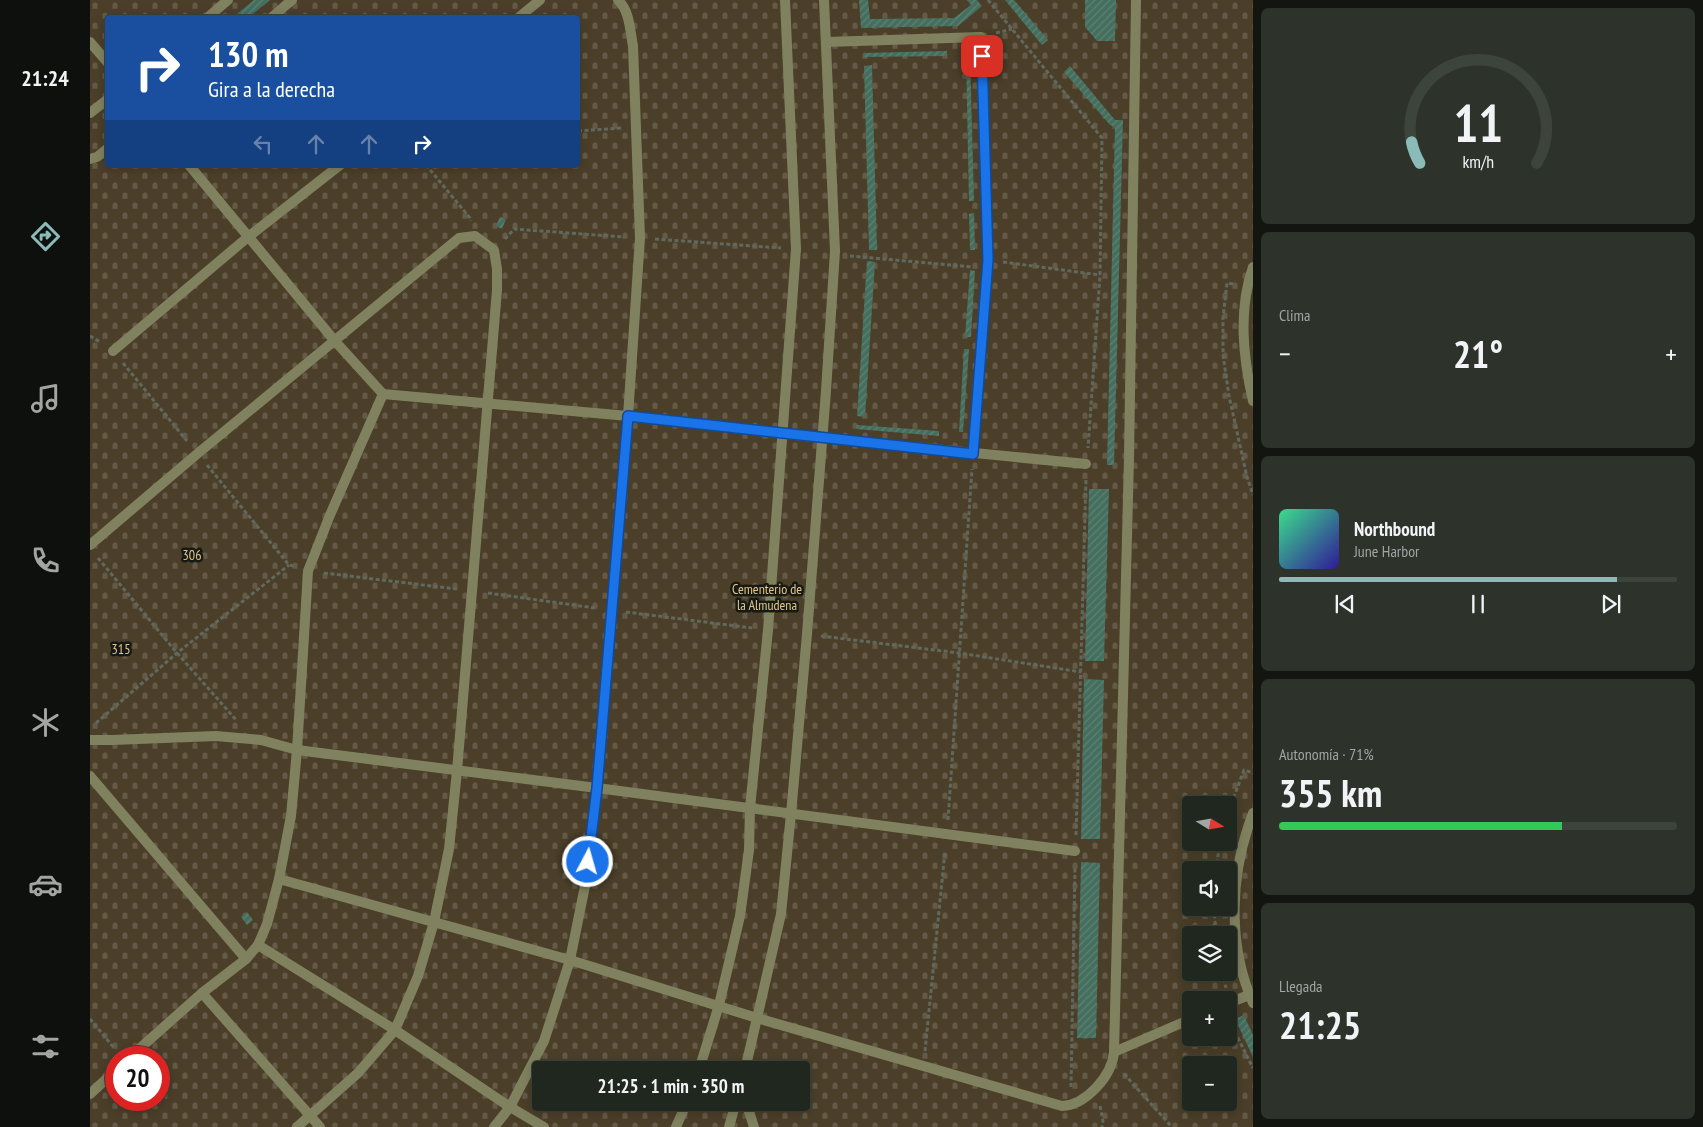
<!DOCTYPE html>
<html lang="es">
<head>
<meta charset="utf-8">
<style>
	:root { --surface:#20271e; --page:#2d332b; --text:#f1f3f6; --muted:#a2a5a4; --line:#3d443c; --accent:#8bbbb9 }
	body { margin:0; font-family:"PT Sans Narrow",sans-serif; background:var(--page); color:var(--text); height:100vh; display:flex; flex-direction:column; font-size:19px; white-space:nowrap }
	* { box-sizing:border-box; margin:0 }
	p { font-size:16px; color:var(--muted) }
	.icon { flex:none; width:28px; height:28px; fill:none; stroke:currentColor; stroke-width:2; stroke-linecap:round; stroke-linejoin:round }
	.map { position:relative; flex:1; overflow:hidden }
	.sheet { display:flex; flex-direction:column; gap:8px; padding:8px; background:#121510; width:450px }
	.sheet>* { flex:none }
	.top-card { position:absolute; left:15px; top:15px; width:475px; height:152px; border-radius:5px; box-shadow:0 2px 12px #0003,0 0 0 1px var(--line); background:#1a4fa0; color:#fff; overflow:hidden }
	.needle { width:32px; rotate:101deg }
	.buttons { position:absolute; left:1092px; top:796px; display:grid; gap:10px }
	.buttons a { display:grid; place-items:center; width:55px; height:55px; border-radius:5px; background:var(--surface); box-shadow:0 2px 12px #0003,0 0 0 1px var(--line); font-size:25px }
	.speed { position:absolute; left:15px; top:1046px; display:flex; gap:10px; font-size:25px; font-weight:700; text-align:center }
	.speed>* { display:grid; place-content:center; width:65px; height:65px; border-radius:50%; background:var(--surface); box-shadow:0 2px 12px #0003,0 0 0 1px var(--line); line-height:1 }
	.speed .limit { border:8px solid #d22; background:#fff; color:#111 }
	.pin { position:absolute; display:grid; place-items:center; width:42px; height:42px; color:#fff; margin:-21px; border-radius:10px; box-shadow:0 2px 8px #0006 }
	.me { position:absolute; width:55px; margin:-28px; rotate:6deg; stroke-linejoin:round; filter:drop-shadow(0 0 4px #0008) }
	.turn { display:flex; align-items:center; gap:18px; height:105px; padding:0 20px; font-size:22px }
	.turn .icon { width:65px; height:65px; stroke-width:2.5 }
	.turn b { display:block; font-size:35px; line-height:42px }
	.lanes { display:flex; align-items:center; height:48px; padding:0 20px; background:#0003; justify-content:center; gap:25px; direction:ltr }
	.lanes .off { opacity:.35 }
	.big { font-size:38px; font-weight:700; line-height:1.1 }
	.sheet .card { flex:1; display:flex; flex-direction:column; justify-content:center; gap:8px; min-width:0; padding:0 18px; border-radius:8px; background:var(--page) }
	.sheet .dial { align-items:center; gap:0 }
	.dial svg { height:130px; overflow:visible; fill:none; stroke:var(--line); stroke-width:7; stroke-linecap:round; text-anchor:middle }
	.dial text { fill:var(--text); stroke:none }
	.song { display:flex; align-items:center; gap:15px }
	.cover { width:60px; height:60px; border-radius:8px; background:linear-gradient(135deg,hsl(150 70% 55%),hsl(250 70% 35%)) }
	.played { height:5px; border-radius:2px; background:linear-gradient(90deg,var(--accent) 85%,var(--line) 85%) }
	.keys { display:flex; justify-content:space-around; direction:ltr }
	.heat { display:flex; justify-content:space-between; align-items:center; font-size:28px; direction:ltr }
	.charge { height:8px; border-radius:4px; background:linear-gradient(90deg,#34c759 71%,var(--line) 0) }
	.trip { position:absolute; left:442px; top:1061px; width:278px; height:50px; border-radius:5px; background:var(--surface); box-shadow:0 2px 12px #0003,0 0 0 1px var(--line); font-weight:700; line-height:50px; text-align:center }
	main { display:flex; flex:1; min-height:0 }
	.tab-bar { display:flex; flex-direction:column; width:90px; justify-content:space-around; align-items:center; background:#0d100c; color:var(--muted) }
	.tab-bar .icon { width:35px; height:35px }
	.tab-bar .selected { color:var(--accent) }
	.tab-bar b { font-size:22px; color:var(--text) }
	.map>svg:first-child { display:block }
	.cemetery { fill:url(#cemetery-stones); fill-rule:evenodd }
	.building { fill:url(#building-hatch) }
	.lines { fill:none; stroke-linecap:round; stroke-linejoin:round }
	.path { stroke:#61695e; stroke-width:3; stroke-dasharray:4 2.5; stroke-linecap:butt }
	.service { stroke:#80825f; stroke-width:10 }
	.route-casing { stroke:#114b97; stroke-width:12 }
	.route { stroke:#1a73e8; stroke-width:9 }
	.labels { text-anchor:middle; stroke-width:5; stroke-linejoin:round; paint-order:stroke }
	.park-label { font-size:14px; fill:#e4c58a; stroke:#161a15 }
</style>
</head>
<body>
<main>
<nav class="tab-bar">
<b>21:24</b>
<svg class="icon selected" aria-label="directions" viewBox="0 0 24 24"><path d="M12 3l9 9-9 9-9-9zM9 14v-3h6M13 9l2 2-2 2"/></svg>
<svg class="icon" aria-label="music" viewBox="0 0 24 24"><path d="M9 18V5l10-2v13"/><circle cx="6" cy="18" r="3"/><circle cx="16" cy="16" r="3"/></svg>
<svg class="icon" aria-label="phone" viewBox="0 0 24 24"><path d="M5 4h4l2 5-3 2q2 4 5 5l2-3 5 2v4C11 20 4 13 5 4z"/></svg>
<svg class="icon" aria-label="climate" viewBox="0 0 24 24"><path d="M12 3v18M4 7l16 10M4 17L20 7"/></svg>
<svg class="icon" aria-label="car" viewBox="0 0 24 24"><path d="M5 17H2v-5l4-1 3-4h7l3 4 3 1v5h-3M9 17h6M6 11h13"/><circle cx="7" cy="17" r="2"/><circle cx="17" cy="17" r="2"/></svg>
<svg class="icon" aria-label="filters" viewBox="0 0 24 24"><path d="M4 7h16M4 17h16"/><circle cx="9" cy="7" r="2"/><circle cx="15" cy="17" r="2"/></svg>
</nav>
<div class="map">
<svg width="1163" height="1127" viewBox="0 0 1163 1127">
	<defs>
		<pattern id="cemetery-stones" width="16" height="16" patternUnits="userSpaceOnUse" patternTransform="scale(1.25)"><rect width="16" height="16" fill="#4b3f29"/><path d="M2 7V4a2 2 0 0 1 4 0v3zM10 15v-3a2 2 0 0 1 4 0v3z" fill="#645a47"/></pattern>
		<pattern id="building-hatch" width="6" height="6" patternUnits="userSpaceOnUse" patternTransform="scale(1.25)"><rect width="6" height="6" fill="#446e5e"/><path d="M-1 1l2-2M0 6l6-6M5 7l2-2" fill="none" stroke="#5e8274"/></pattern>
	</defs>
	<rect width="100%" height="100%" fill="#2b3428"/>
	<!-- cemetery -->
	<path class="cemetery" d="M0 0H1163V1127H0ZM18 18H488V165H18ZM1101 805H1139V842H1101ZM1101 870H1139V908H1101ZM1101 935H1139V972H1101ZM1101 1000H1139V1038H1101ZM26 1058H69V1100H26ZM1101 1065H1139V1102H1101ZM451 1070H711V1102H451Z"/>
	<!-- building -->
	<g class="building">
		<path d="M164 0H180L158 18H142Z"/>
		<path d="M769 0H778L780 19 864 18 881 5 877 0H887L892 6 868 26 771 28Z"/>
		<path d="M915 0H924L958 40 952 45Z"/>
		<path d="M995 0H1026L1025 41H1007L995 27Z"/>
		<path d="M857 51V56L774 57V53Z"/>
		<path d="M876 56H880L884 201H879Z"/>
		<path d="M782 65 787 250H779L774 66Z"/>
		<path d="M980 66 1025 120H1033L1024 465H1017L1025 127 1020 125 974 72Z"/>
		<path d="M884 213 885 250H880L879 214Z"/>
		<path d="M410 217 416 219 412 229 406 226Z"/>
		<path d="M777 261 785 262 775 417 767 416Z"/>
		<path d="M880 270 885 271 881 337H875Z"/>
		<path d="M874 349H879L873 432H869Z"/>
		<path d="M767 425 849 431V436L766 429Z"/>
		<path d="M999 489H1019L1014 661H995Z"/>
		<path d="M994 679 1014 680 1010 839H991Z"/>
		<path d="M991 862 1010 863 1006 1038H987Z"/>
		<path d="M157 912 163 920 157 925 151 917Z"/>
		<path d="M1154 1015 1163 1035V1057L1145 1019Z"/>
	</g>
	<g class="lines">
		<!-- path -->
		<g class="path">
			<path d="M898 0 1012 138 1010 275 998 448"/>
			<path d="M906 33 922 29"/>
			<path d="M488 131 531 128"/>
			<path d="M336 165 380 218 381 221"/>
			<path d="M415 239 424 229 534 237"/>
			<path d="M565 239 691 248"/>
			<path d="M760 256 883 267"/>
			<path d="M913 262 1010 275"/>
			<path d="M1143 284 1137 283 1133 318V355L1139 396 1157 477 1163 495"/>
			<path d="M0 336 10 342"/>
			<path d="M33 363 97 441"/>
			<path d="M117 465 199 565 204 566"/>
			<path d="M8 558 87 653 147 721"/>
			<path d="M234 573 367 589"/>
			<path d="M398 593 505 608"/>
			<path d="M536 612 662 628"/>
			<path d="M731 636 869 653 991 672"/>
			<path d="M6 723 87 653 199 565"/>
			<path d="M1139 810 1154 770 1163 773"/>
			<path d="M858 820 882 469"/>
			<path d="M986 835 996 479"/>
			<path d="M1126 870 1130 842"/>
			<path d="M1124 908 1126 935"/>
			<path d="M1132 972 1136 988"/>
			<path d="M0 1019 25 1049"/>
			<path d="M1142 1026 1163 1068"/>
			<path d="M835 1051 855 851"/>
			<path d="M1034 1074 1082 1127"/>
			<path d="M981 1087 985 866"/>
			<path d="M1010 1106 1013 1121 1012 1127"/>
		</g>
		<!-- service -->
		<g class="service">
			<path d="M117 18 138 0"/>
			<path d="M181 18 202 0"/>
			<path d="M428 18 450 0"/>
			<path d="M0 42 18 63"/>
			<path d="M736 42 891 37 898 260 883 454"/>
			<path d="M0 113 18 99"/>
			<path d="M0 159 7 157 18 148"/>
			<path d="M1163 267C1148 310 1153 357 1163 401"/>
			<path d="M23 351 158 237 250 165"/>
			<path d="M293 394 538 416 732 438 996 464"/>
			<path d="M0 545 107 454 369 238 385 236 404 250 407 269V290L367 771 359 849 344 922 328 976 305 1030 268 1073 207 1127"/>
			<path d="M0 740H22L126 736 171 740 207 750 507 788 985 851"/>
			<path d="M0 776 156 959"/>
			<path d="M1163 813C1140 873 1137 944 1163 1003"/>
			<path d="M189 879 480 960 667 1018 972 1106C996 1105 1022 1076 1024 1052L1039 458 1046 0"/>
			<path d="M168 945 305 1030 420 1107 454 1127"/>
			<path d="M112 993 230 1127"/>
			<path d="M1139 1003 1159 995"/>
			<path d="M1024 1052 1101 1019"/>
			<path d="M39 1058 112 993 156 959 168 945 177 924 189 879 201 816 207 750 218 571 240 515 293 394 244 340 99 165"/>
			<path d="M609 1070 629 1005 650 916 659 850 660 808 678 630 706 249 695 0"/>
			<path d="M655 1070 691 914 701 814 717 634 736 391 745 251 734 0"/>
			<path d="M0 1094 26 1070"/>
			<path d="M656 1102 664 1127"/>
			<path d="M404 1127 420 1107 454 1041 480 960 496 881 507 788 538 416 550 238 543 46C540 31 540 11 528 0"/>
			<path d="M586 1127 597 1102"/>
			<path d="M639 1127 646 1102"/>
		</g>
	</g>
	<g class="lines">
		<!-- route casing -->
		<g class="route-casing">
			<path id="route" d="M498 862 507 788 538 416 883 454 898 260 892 56"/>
		</g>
		<!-- route -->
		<use href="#route" class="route"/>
	</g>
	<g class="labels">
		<!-- park labels -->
		<g class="park-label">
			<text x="102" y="560">306</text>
			<text x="677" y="594">Cementerio de<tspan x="677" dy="16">la Almudena</tspan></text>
			<text x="31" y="654">315</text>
		</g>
	</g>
</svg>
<div class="buttons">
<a><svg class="needle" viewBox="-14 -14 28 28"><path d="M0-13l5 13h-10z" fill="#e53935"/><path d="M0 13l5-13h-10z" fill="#a2a5a4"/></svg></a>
<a><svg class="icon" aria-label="sound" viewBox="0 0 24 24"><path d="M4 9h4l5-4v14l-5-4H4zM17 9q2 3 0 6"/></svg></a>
<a><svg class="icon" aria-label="layers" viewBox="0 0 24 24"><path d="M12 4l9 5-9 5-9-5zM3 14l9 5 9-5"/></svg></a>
<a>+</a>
<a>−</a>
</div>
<div class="speed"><div class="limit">20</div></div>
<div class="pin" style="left:892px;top:56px;background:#d93025"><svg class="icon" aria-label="arrive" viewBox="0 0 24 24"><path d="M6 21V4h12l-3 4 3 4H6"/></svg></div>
<svg class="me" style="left:498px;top:862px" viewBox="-20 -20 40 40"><circle r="17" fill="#1a73e8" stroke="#fff" stroke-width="3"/><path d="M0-11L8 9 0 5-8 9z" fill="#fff"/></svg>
<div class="trip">21:25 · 1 min · 350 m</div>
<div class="top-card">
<div class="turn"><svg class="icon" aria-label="right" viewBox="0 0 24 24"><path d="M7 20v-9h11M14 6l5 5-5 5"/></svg><div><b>130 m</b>Gira a la derecha</div></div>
<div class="lanes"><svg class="icon off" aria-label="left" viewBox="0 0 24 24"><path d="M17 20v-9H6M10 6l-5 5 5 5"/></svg><svg class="icon off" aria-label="ahead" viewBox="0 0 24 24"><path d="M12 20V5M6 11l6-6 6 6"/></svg><svg class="icon off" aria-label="ahead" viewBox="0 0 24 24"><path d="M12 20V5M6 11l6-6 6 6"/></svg><svg class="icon" aria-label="right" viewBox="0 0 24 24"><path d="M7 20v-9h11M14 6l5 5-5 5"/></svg></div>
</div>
</div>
<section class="sheet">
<div class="card dial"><svg viewBox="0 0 100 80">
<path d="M14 69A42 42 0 1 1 86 69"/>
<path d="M14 69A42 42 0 0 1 9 56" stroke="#8bbbb9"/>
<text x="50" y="56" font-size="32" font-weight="700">11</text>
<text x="50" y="72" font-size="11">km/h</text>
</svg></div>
<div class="card"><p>Clima</p>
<div class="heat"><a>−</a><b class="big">21°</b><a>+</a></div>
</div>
<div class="card">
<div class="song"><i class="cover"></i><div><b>Northbound</b><p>June Harbor</p></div></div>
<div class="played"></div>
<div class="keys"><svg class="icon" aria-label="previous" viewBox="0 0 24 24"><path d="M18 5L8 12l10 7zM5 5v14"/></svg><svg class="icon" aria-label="pause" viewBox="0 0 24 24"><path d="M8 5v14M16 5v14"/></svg><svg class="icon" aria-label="next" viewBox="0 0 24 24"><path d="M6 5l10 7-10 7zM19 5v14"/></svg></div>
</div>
<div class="card"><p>Autonomía · 71%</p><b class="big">355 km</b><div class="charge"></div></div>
<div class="card"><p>Llegada</p><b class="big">21:25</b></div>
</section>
</main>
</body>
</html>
